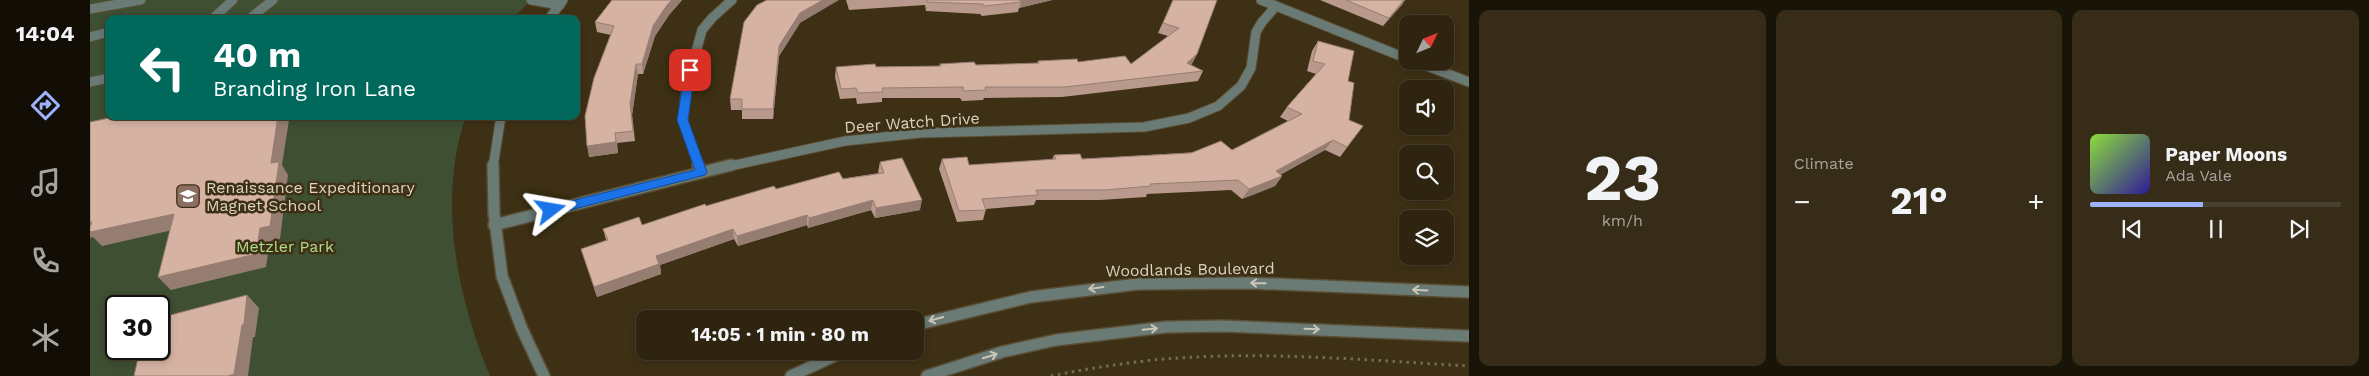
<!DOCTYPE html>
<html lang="en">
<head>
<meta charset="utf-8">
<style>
	:root { --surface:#2e240f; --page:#362c18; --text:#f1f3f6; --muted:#a7a49e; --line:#49412f; --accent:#9eb3fd }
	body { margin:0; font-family:"Work Sans",sans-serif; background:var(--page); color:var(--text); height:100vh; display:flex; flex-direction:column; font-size:19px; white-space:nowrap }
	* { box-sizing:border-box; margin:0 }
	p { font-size:16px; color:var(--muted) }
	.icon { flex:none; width:28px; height:28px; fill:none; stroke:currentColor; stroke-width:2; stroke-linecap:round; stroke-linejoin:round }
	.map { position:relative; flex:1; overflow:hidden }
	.panel { display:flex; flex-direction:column; gap:10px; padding:10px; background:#191408; width:900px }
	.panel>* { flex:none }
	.hud { position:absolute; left:15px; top:15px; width:475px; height:105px; border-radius:10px; box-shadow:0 2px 8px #0003,0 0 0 1px var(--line); background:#00695c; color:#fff; overflow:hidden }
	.needle { width:32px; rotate:47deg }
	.buttons { position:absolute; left:1309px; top:15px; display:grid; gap:10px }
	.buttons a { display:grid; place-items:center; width:55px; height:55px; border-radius:10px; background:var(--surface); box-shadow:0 2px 8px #0003,0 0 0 1px var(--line); font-size:25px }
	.speed { position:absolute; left:15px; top:295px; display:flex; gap:10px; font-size:25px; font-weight:700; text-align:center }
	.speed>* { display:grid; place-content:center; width:65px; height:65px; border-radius:50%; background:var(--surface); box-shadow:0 2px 8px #0003,0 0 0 1px var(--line); line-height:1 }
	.speed .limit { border:2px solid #111; border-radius:8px; background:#fff; color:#111 }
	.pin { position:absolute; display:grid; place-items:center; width:42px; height:42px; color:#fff; margin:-21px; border-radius:10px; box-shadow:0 2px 8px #0006 }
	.me { position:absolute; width:55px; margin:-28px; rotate:76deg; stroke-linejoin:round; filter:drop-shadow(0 0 4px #0008) }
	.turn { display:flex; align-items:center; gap:18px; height:105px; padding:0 25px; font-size:22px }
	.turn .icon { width:65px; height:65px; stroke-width:2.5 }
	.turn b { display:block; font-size:35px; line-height:42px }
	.big { font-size:38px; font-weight:700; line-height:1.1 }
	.panel .tile { flex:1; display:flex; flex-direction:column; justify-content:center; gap:8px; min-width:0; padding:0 18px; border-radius:10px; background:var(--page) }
	.panel .dial { align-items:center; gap:0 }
	.dial b { font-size:65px; line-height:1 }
	.song { display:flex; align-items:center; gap:15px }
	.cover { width:60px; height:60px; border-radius:8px; background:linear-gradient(135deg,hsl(90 70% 55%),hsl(250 70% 35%)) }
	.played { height:5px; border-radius:2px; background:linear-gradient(90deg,var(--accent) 45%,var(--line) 45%) }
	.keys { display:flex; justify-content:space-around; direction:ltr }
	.heat { display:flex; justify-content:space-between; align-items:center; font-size:28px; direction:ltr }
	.panel .tiles { flex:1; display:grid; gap:10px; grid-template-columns:repeat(3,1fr) }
	.trip { position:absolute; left:546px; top:310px; width:288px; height:50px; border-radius:10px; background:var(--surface); box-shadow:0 2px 8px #0003,0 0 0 1px var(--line); font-weight:700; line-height:50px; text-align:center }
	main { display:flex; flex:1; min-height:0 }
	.menu { display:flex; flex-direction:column; width:90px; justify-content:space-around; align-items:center; background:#120e06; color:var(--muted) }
	.menu .icon { width:35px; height:35px }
	.menu .on { color:var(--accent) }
	.menu b { font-size:22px; color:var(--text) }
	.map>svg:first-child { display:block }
	.green { fill:#3e4f32; fill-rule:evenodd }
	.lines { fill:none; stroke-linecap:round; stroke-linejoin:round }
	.service-casing { stroke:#5a4d34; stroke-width:11 }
	.minor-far1-casing { stroke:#5a4d34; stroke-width:11 }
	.minor-casing { stroke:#5a4d34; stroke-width:14 }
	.tertiary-far1-casing { stroke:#5a4d34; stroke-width:11 }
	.tertiary-casing { stroke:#5a4d34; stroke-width:14 }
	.path { stroke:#766a52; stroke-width:3; stroke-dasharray:2.5 4.5; stroke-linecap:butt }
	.service { stroke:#6a7a74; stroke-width:9 }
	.minor-far1 { stroke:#6a7a74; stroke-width:9 }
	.minor { stroke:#6a7a74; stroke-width:11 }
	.tertiary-far1 { stroke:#6a7a74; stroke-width:9 }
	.tertiary { stroke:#6a7a74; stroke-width:11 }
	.wall { fill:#b8998c }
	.shaded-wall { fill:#967d72 }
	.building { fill:#d6b2a3; stroke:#967d72 }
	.oneway { stroke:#cbc6b7 }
	.route { fill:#1a73e8; stroke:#114b97 }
	.labels { text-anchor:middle; stroke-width:5; stroke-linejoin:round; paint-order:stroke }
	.street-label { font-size:16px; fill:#dcd3c3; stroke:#3e3014 }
	.poi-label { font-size:16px; fill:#dcd3c3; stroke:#3e3014; text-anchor:start }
	.park-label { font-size:16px; fill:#afdd8e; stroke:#3e3014 }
</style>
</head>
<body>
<main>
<nav class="menu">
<b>14:04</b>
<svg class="icon on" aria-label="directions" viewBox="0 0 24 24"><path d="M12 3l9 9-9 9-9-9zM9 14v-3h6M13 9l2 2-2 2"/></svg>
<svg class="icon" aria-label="music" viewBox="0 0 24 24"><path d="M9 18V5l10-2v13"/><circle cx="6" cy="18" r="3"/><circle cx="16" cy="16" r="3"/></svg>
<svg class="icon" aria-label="phone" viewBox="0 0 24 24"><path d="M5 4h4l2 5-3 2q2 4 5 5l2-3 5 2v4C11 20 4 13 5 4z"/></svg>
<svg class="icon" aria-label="climate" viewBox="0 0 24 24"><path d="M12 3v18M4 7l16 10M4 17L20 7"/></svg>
</nav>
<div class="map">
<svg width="1379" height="376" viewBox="0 0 1379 376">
	<rect width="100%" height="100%" fill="#3e3014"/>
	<!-- green -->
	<path class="green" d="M0 0H441L422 19H19V116H376C347 200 367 297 400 376H0ZM26 306H69V349H26Z"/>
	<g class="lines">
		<!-- service casing -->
		<g class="service-casing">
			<g id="service">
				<path d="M441 0 470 5"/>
				<path d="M0 9 51 0"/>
				<path d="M122 19 143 0"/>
				<path d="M159 19 183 0"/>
				<path d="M0 37 19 32"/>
				<path d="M0 82 19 78"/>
			</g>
		</g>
		<!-- minor-far1 casing -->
		<g class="minor-far1-casing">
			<g id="minor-far1">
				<path d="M1171 0 1318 59"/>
				<path d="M1324 61 1379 82"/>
				<path d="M609 167 593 121 596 89 612 30 622 18 642 0"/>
				<path d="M636 167 755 141 831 133 1054 127 1099 118 1128 106 1151 86 1161 68 1166 32 1172 22 1186 6"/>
			</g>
		</g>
		<!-- minor casing -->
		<g class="minor-casing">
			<g id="minor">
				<path d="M608 165 611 172"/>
				<path d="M404 225 641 165"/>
			</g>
		</g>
		<!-- tertiary-far1 casing -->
		<g class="tertiary-far1-casing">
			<g id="tertiary-far1">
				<path d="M459 19 473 0"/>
				<path d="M403 167 411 116"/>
			</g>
		</g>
		<!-- tertiary casing -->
		<g class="tertiary-casing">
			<g id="tertiary">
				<path d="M403 165 404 213 412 276 432 329 454 376"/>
				<path d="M825 325 941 297 1048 284 1159 283 1379 292"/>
				<path d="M701 376 755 351"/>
				<path d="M837 376 912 352 966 340 1076 327 1133 326 1379 336"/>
			</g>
		</g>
		<!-- path -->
		<path class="path" d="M961 376C995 369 1028 364 1063 360 1167 350 1274 360 1379 366"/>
		<!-- service -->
		<use href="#service" class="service"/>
		<!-- minor-far1 -->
		<use href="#minor-far1" class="minor-far1"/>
		<!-- minor -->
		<use href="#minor" class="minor"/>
		<!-- tertiary-far1 -->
		<use href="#tertiary-far1" class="tertiary-far1"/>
		<!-- tertiary -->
		<use href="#tertiary" class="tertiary"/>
	</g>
	<!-- wall -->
	<g class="wall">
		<path d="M522 0H592L579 15 565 36 553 74H548L542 115 545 141 527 143 528 153 499 157 521 35 507 32 505 22Z"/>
		<path d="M756 0H962L929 8 928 12 892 16 890 14 836 11 835 5 759 10Z"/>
		<path d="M1083 0 1107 54 1101 65 1113 71 1108 81 972 97 894 98 893 100 872 101 870 98H792V102L767 104 766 98 750 99 745 77 746 67 849 66 850 64 886 65 947 64 948 61 1041 64 1078 36 1068 33Z"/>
		<path d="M1230 0H1315L1293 26Z"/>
		<path d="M710 23 689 56 683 119H652V110H641L640 99Z"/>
		<path d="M1228 41 1258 81 1259 120 1273 126 1250 157 1235 150 1190 175 1192 176 1185 186 1152 199 1141 190 1057 194 1056 197 1010 200H946L944 205 896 209 893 220 867 222 849 169 852 159 879 165 962 160 964 155 992 159 1142 150 1198 121 1190 117 1197 107 1226 74 1217 71 1222 51Z"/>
		<path d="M790 162 830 210 785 218 781 210 718 228 717 225 648 246 644 239 570 265 571 274 507 297 491 249 516 240 513 229 552 225 616 206 686 189 789 173 788 172Z"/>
	</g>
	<!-- shaded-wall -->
	<g class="shaded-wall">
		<path d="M582 0H592L579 15 565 36 553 74 552 64 563 26 577 5Z"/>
		<path d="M733 0H749L710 23 689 56 683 119V109L689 46 710 13Z"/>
		<path d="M928 0H962L929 8 931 2Z"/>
		<path d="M1314 0H1315L1312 5 1293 26 1299 18Z"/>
		<path d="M1107 54 1102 64 1092 73 1097 63Z"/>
		<path d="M546 64 548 74 542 115 545 141 540 104Z"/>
		<path d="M188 116H206V118L199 120 192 165 198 175 190 239 180 241 176 267 81 290 68 277 181 163Z"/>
		<path d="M525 133 528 153 499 157 497 146Z"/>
		<path d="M1243 140 1235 150 1180 180 1192 176 1185 186 1152 199 1159 189 1186 171Z"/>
		<path d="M783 200 781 210 718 228 719 218Z"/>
		<path d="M832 200 830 210 785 218 786 208Z"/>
		<path d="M84 214 96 227 12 246 3 237 0 238V222Z"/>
		<path d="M717 215V225L648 246 647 236Z"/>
		<path d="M643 229 644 239 570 265 571 274 507 297 504 287 566 256Z"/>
		<path d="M157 295 169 308 165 337H163L158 376H138L152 325Z"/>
	</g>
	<!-- building -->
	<g class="building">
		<path d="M522 0H582L577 5 563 26 552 64H546L540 104 543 131 525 133 526 142 497 146 495 116 504 78 524 26 505 22Z"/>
		<path d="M677 0H733L710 13 689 46 683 109H652V99H640L654 22 667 5Z"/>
		<path d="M837 0H929L931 2 894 6 893 4 837 2Z"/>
		<path d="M1083 0H1127L1107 54 1097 63 1113 71 975 87H895L896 90 874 91 873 87 792 88 793 92 768 93 766 88 751 89 746 67 785 64 786 67 851 66 850 64 884 62 886 65 949 63 948 61 987 59 988 62 1035 56 1041 64 1089 28 1073 23Z"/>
		<path d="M1256 0H1314L1299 18Z"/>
		<path d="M1228 41 1264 51 1258 81 1264 83 1259 120 1273 126 1257 147 1243 140 1186 171 1192 176 1159 189 1148 180 1060 184 1061 186 1015 190H946L948 195 892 199 896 210 869 211 852 159 877 157 879 165 966 159 964 155 990 154 992 159 1101 153 1131 141 1142 150 1212 114 1197 107 1235 64 1223 61Z"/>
		<path d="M29 116H188L181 163 189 162 180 226 170 228 166 254 68 277 84 214 0 232V227L2 222H0V122Z"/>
		<path d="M812 158 832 200 786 208 783 200 719 218 717 215 647 236 643 229 566 256 569 264 504 287 491 249 518 240 513 229 549 217 552 225 615 204 616 206 684 186 686 189 749 172 753 179 794 173 790 162Z"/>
		<path d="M157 295 154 324 152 325 144 374 138 376H44L50 349H69V318Z"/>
	</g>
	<!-- one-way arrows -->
	<defs><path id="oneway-shaft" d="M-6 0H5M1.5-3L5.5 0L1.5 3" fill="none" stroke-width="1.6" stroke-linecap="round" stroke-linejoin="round" transform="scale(1.25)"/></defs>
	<g class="oneway">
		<use href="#oneway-shaft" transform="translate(1168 283) rotate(-179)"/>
		<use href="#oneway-shaft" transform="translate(1006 288) rotate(172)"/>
		<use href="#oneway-shaft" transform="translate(1330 290) rotate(-177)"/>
		<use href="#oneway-shaft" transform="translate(846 319) rotate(165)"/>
		<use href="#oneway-shaft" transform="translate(1060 329) rotate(-5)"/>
		<use href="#oneway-shaft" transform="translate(1222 329) rotate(2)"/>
		<use href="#oneway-shaft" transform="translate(900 356) rotate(-17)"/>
	</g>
	<!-- route -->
	<path class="route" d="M600 67 605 70 598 120 617 172 615 175 461 215 457 213 455 210 461 206 605 170 587 120 595 70Z"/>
	<!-- icons -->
	<defs>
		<g id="school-square" transform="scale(1.25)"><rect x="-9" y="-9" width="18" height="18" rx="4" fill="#8d6e63" stroke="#3e3014"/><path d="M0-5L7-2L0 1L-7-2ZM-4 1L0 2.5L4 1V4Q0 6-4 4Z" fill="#fff"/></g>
	</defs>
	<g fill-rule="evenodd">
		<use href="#school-square" x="98" y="196"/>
	</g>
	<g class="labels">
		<!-- street labels -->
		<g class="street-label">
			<text transform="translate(822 122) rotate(-4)" y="6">Deer Watch Drive</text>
			<text transform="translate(1100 269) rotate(-1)" y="6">Woodlands Boulevard</text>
		</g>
		<!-- poi labels -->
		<g class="poi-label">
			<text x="116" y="193">Renaissance Expeditionary<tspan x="116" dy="18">Magnet School</tspan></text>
		</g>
		<!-- park labels -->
		<g class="park-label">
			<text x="195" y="252">Metzler Park</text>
		</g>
	</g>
</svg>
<div class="buttons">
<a><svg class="needle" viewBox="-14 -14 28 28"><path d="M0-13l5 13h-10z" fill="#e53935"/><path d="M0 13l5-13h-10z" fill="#a7a49e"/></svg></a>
<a><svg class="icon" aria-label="sound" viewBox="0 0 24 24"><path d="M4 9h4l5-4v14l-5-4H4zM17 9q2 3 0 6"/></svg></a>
<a><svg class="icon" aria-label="search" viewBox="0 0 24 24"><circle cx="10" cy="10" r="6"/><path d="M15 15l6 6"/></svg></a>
<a><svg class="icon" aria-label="layers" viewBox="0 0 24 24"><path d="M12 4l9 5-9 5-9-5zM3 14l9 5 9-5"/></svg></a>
</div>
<div class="speed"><div class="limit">30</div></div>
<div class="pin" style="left:600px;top:70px;background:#d93025"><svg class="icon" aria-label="arrive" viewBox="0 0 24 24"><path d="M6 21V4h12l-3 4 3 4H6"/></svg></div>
<svg class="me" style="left:461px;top:210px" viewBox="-20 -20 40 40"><path d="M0-17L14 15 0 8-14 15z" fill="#1a73e8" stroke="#fff" stroke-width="4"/></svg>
<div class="trip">14:05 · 1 min · 80 m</div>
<div class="hud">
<div class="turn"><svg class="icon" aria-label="left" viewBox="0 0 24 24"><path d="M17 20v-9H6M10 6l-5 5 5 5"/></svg><div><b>40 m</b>Branding Iron Lane</div></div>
</div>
</div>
<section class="panel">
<div class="tiles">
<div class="tile dial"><b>23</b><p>km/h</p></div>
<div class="tile"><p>Climate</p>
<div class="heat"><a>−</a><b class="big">21°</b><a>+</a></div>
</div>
<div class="tile">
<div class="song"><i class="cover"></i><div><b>Paper Moons</b><p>Ada Vale</p></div></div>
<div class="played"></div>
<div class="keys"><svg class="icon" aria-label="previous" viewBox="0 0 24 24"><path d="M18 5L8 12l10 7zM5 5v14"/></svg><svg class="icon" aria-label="pause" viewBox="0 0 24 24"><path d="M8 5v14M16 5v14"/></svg><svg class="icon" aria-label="next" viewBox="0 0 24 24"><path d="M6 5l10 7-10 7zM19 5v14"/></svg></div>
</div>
</div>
</section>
</main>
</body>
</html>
